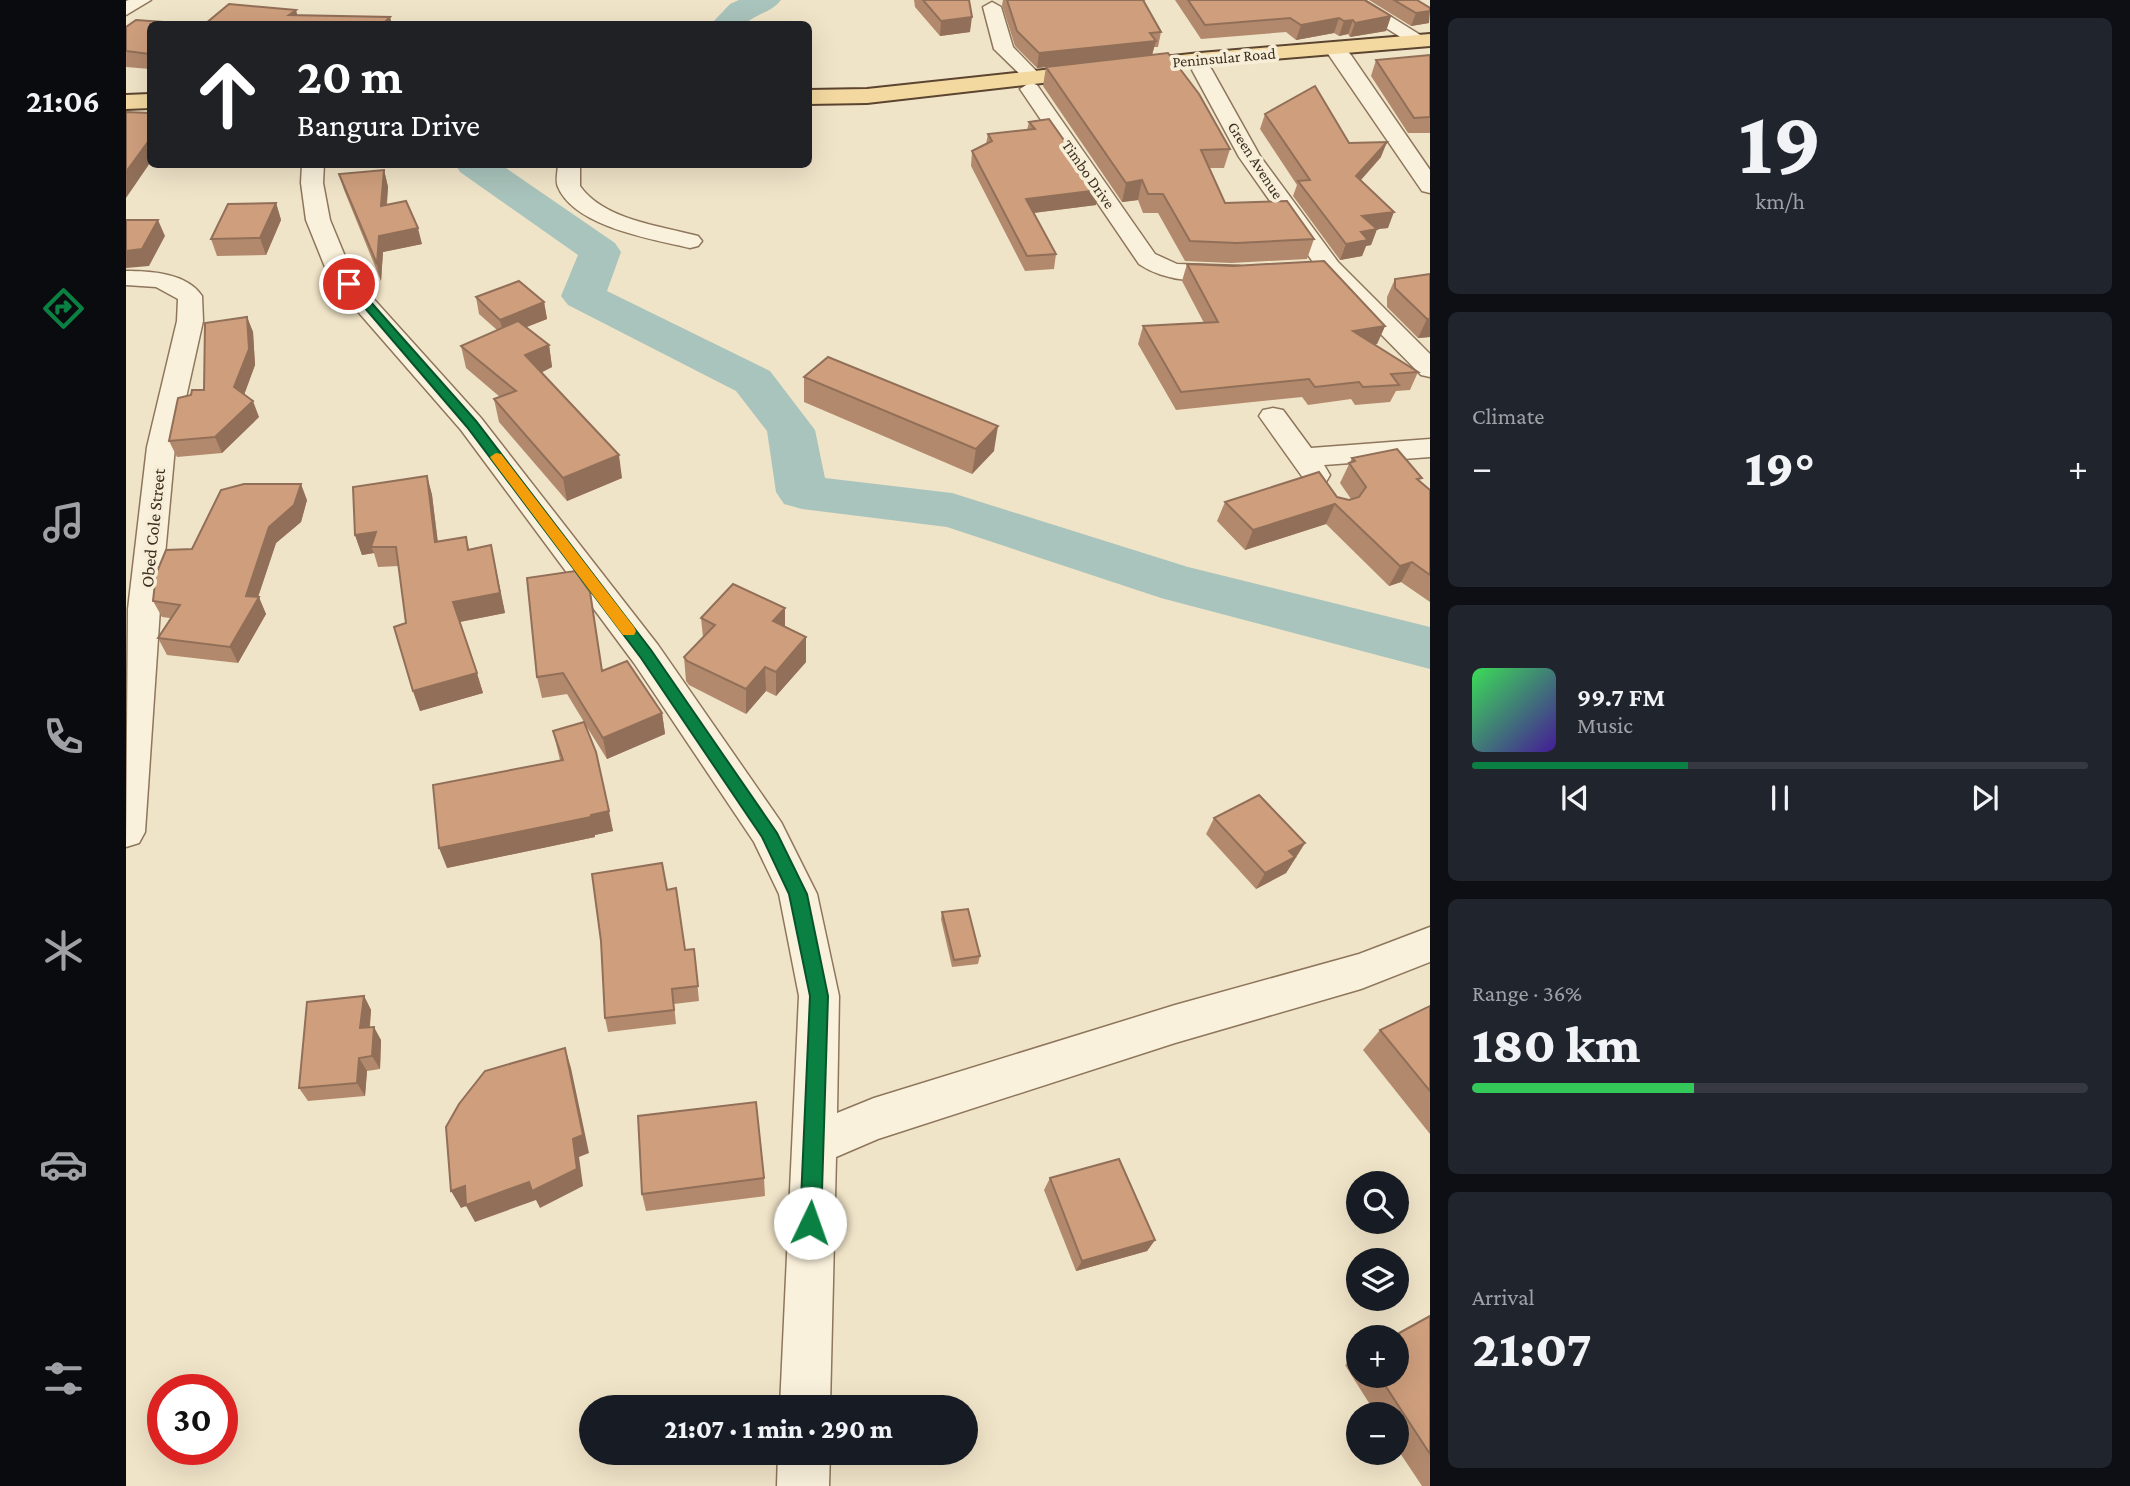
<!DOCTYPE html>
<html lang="en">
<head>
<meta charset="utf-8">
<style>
	:root { --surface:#171b24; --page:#20242c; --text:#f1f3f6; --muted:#9ea1a6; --line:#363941; --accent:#0b8043 }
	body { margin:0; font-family:"Crimson Pro",serif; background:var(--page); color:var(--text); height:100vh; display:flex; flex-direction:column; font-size:26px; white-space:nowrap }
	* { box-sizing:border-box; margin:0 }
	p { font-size:23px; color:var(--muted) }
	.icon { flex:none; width:38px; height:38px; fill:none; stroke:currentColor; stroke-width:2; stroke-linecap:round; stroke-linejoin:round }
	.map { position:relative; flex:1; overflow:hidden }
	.side { display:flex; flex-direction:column; gap:18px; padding:18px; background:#0d0f14; width:700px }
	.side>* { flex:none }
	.guide { position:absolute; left:21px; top:21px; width:665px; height:147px; border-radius:10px; box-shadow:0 7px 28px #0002; background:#202124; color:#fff; overflow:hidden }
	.fabs { position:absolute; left:1220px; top:1171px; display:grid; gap:14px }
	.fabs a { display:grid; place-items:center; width:63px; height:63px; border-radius:50%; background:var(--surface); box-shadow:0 7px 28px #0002; font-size:35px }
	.speed { position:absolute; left:21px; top:1374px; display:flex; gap:14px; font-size:35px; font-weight:700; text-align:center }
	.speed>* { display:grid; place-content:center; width:91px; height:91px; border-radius:50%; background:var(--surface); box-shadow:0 7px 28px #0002; line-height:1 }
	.speed .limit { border:10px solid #d22; background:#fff; color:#111 }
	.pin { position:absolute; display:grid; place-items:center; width:60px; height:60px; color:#fff; margin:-30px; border:4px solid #fff; border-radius:50%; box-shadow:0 2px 7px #0007 }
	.me { position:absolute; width:77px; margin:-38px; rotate:3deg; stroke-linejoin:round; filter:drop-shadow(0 0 5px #0008) }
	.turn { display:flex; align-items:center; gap:24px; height:147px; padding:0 35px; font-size:32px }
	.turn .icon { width:91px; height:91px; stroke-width:2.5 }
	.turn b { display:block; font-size:49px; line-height:60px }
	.big { font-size:52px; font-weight:800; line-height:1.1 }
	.side .tile { flex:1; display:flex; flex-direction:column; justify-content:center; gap:10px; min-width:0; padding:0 24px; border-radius:10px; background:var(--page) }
	.side .dial { align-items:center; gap:0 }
	.dial b { font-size:91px; line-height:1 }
	.song { display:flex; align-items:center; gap:21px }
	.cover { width:84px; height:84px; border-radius:10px; background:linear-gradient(135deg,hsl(130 70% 55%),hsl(260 70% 35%)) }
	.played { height:7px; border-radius:4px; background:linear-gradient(90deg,var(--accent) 35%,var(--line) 35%) }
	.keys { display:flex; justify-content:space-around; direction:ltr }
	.heat { display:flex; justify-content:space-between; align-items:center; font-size:38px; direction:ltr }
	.charge { height:10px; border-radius:5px; background:linear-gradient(90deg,#34c759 36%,var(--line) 0) }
	.trip { position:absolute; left:453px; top:1395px; width:399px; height:70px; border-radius:35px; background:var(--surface); box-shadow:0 7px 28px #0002; font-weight:800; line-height:70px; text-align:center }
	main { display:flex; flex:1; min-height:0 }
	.tab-bar { display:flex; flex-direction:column; width:126px; justify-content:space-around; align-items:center; background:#090b0e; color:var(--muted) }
	.tab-bar .icon { width:49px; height:49px }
	.tab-bar .selected { color:var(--accent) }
	.tab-bar b { font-size:32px; color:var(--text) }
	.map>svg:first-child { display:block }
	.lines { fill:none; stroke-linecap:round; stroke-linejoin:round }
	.river { fill:#a9c4bc; fill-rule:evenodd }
	.minor-casing { stroke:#8d765c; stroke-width:3 }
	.major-casing { stroke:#5b4430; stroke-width:4 }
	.minor { fill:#faf1dc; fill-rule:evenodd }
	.major { fill:#f3d9a0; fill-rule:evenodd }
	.wall { fill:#b2896c }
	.shaded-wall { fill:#916f58 }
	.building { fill:#cf9f7d; stroke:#916f58; stroke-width:2 }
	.route { fill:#0b8043; stroke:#07532c; stroke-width:2 }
	.slow { fill:#f59e0b }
	.labels { text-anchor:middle; stroke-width:7; stroke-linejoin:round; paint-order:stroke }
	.far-street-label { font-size:16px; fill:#3d2e20; stroke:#f7eed8 }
	.street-label { font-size:18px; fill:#3d2e20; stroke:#f7eed8 }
</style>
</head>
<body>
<main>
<nav class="tab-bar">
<b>21:06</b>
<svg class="icon selected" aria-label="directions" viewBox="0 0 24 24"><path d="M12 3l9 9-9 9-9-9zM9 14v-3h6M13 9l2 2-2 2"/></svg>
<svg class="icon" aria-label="music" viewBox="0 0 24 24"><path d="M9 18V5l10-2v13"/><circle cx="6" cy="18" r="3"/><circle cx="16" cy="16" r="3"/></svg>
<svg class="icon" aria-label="phone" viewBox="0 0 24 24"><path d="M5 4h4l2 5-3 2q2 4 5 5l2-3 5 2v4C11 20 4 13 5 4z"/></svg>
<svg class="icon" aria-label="climate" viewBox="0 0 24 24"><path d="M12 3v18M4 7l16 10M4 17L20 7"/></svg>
<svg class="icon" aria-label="car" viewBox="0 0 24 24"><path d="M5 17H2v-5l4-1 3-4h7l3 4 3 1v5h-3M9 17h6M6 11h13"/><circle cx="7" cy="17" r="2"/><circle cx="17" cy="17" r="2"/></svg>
<svg class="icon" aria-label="filters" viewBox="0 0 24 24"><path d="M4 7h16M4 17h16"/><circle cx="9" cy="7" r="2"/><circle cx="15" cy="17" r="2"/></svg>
</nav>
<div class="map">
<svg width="1304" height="1486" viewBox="0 0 1304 1486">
	<rect width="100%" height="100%" fill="#f0e4c8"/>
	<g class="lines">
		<!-- river -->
		<g class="river">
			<path d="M613 0H655C646 12 630 14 619 24H585L604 4Z"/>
			<path d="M329 164H374L489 243 495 252 481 291 644 371 689 430 699 478 826 493 1062 567 1304 627V669L1035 598 821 527 676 509 658 504 650 492 641 431 610 391 442 305 435 296 452 255 334 172Z"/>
		</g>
		<!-- minor casing -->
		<g class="minor-casing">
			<g id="minor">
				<path d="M3 0H25L0 15V1Z"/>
				<path d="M1216 0H1238L1304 41 1301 45H1287Z"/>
				<path d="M866 2 875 7 887 47 917 78 908 84 911 85 1029 254 1051 264 1114 266 1117 271 1114 276C1081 284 1041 283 1013 264L894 89 903 83 868 49 857 7Z"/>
				<path d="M1208 42 1215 44 1225 55 1304 170V193L1296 191 1198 48Z"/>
				<path d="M1076 64 1083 66 1086 70 1134 156 1212 262 1304 354V377L1295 375 1194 272 1113 157 1066 70 1069 66Z"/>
				<path d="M176 164H198L197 183 204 220 223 266 245 296 355 418 532 645 655 822 691 894 713 996 711 1113 748 1098 1049 1005 1233 954 1304 927V962L1235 989 1049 1043 752 1139 710 1157 704 1407H654L673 996 653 894 628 842 508 663 335 430 227 306 199 267 180 220 175 183Z"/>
				<path d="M432 164H454V186C478 220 535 226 572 236L576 241 572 246 564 248C526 239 449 227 432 187 429 180 432 171 432 164Z"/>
				<path d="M0 271C25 271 61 273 76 296L77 321 49 447 34 609 19 832 13 843 0 847 2 609 21 447 51 321 52 299 30 287 0 285Z"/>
				<path d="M1147 408 1157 410 1185 448 1304 439V457L1198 465 1204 475 1200 482 1190 484 1180 482 1133 416 1137 410Z"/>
				<path d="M652 1452H704L703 1486H651Z"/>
			</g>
		</g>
		<!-- major casing -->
		<g class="major-casing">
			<g id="major">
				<path d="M1304 34V46L1074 65 741 103 682 104V90L741 89 1074 53Z"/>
				<path d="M24 94V108L0 109V95Z"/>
			</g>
		</g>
		<!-- minor -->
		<use href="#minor" class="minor"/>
		<!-- major -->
		<use href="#major" class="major"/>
	</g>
	<!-- wall -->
	<g class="wall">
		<path d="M788 0H843L844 32 814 36 789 7Z"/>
		<path d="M877 0H1020L1018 1 1035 32 1032 47H1028L1026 55 1104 149 1098 168H1083L1099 203 1188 239 1181 259 1105 263 1059 261 1032 213H1017L1012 200 996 202 917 86 920 67 969 62 911 68 889 46 876 5Z"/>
		<path d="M1049 0H1238L1265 16 1260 31 1224 37 1222 34 1213 36 1208 33 1170 40 1160 32 1075 39Z"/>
		<path d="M1243 0H1291L1303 23 1285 26Z"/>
		<path d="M24 24V69L0 67V27Z"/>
		<path d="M1304 55V133H1282L1245 76 1250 60Z"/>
		<path d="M1139 114 1223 143 1255 157 1235 180 1262 228 1251 229 1245 245 1240 246 1236 256 1214 260 1167 196 1171 185 1134 129Z"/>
		<path d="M923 119 970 205 908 213 930 254 928 269 899 271 845 166 846 151 860 144 862 134 901 130 903 122Z"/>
		<path d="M258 170 262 187 261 205 296 244 257 252 255 281 218 190 213 174Z"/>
		<path d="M150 203 155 220 140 255 91 256 85 239Z"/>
		<path d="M1061 264 1259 326 1251 344H1248L1292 372 1284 390 1270 391 1264 402 1229 405 1225 399 1182 405 1176 397 1050 410 1012 344 1017 326 1078 323 1056 281Z"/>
		<path d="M1304 274V337L1292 338 1261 307V297L1269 279Z"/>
		<path d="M350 297 418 302 421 319 400 327 423 345 426 367 415 373 496 478 441 501 373 422 368 399 374 397 340 368 335 346 371 330 353 314Z"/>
		<path d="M121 317 127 332 129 365 118 395 133 417 96 453 51 457 43 441 78 390Z"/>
		<path d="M678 377 868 451 846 474 678 402Z"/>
		<path d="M1226 458 1294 481 1304 490V602L1275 582 1263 586 1200 524 1119 550 1091 521 1099 502 1211 497 1223 500 1225 499 1214 483Z"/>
		<path d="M301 476 306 495 312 542 340 537 343 549 365 545 379 613 334 622 357 693 294 711 287 691 273 566 252 567 248 553 236 555 229 535Z"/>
		<path d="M181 500 175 522 150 543 132 597 140 614 112 663 41 655 32 638 44 618 36 617 27 601 66 549Z"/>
		<path d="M401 578 477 671 536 713 539 734 481 759 459 724 487 831 469 835V837L321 868 434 760 427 731 458 722 441 694 416 698 411 677Z"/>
		<path d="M659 608V627L680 662 650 696 640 691 620 714 563 685 560 681 558 657 577 637 575 618Z"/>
		<path d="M1088 818 1179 843 1160 873 1130 889 1080 834Z"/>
		<path d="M541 890 559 950 568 949 573 1001 548 1004 550 1024 482 1032 479 1018Z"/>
		<path d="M816 912 854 956 852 964 826 967 815 919Z"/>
		<path d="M238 996 245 1010 244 1027 255 1040 254 1069 241 1071 239 1096 182 1101 173 1088Z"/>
		<path d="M1304 1006V1134L1237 1050 1254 1030Z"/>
		<path d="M638 1178 639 1196 520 1211 516 1194Z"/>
		<path d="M924 1178 1029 1240 1021 1251 950 1271 918 1190Z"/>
		<path d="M1304 1316V1486H1296L1270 1447V1414H1250L1219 1365 1232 1356V1376H1270Z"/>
	</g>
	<!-- shaded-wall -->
	<g class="shaded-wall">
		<path d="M170 10 174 24 163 15Z"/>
		<path d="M1304 11 1303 23 1285 26 1290 13Z"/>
		<path d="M1265 16 1260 31 1224 37 1229 23Z"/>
		<path d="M264 17 266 24H257Z"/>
		<path d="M846 17 844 32 814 36 815 21Z"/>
		<path d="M1213 18 1208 33 1170 40 1175 25Z"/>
		<path d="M1227 20 1222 34 1213 36 1218 21Z"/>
		<path d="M1030 41 1026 55 911 68 913 53Z"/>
		<path d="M24 139V163L0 198V172Z"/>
		<path d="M1261 142 1255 157 1225 191 1230 176Z"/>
		<path d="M258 170 262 187 259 222 255 206Z"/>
		<path d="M1016 180 1012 200 996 202 1000 183Z"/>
		<path d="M973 190 970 205 898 214 900 199Z"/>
		<path d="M150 203 155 220 140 255 134 238Z"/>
		<path d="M1268 212 1262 228 1231 231 1236 216Z"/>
		<path d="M32 220 39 236 23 266 0 268V251Z"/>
		<path d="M292 228 296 244 257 252 255 281 251 264 253 236Z"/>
		<path d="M1251 229 1245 245 1240 246 1236 256 1214 260 1220 244 1235 232Z"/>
		<path d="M418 302 421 319 378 336 374 320Z"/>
		<path d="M121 317 127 332 129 365 115 403 108 387Z"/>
		<path d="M1301 319H1304V337L1292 338Z"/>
		<path d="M1259 326 1251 344 1220 348 1227 331Z"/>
		<path d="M423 345 426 367 403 378 399 355Z"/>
		<path d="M127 401 133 417 96 453 89 437Z"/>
		<path d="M872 426 868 451 846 474 850 449Z"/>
		<path d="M493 455 496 478 441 501 437 478Z"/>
		<path d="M301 476 306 495 314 562 309 542Z"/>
		<path d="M175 484 181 500 175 522 150 543 131 600 133 597 140 614 112 663 104 647 143 527Z"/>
		<path d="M1209 504 1200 524 1119 550 1127 530Z"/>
		<path d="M250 532 245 547 248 553 236 555 229 535Z"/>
		<path d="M365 545 379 613 333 622 327 602Z"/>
		<path d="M1286 562 1275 582 1263 586 1274 566Z"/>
		<path d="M659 608V632L647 621Z"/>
		<path d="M680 637V662L650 696V672Z"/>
		<path d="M639 667 640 691 620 714V689Z"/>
		<path d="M351 673 357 693 294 711 287 691Z"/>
		<path d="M536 713 539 734 481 759 477 738Z"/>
		<path d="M483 811 487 831 469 835V837L321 868 313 848Z"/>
		<path d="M1179 843 1160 873 1130 889 1139 873 1163 851Z"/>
		<path d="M238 996 245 1010 242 1042 234 1028Z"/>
		<path d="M248 1027 255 1040 254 1069 246 1056Z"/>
		<path d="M439 1048 445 1068 463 1153 453 1157 457 1186 414 1208 410 1200 349 1222 340 1206 335 1208 325 1191 447 1139Z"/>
		<path d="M233 1058 241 1071 239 1096 231 1083Z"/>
		<path d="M1029 1240 1021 1251 950 1271 956 1261Z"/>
	</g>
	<!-- building -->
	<g class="building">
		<path d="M797 0H843L846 17 815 21Z"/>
		<path d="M881 0H1017L1035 32 1024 33 1030 41 913 53 891 31Z"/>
		<path d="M1062 0H1238L1265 16 1229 23 1227 20 1218 21 1213 18 1175 25 1164 18 1079 25Z"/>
		<path d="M1268 0H1291L1304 8V11L1290 13Z"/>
		<path d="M103 4 170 10 163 15 264 17 257 24H79Z"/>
		<path d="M10 20 66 24H24V54L0 51V27Z"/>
		<path d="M1042 53 1073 94 1104 149 1075 150 1099 203 1161 201 1188 239 1111 243 1064 241 1037 194H1022L1016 180 1000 183 920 67Z"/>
		<path d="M1304 55V117L1288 118 1250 60Z"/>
		<path d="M1189 86 1223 143 1261 142 1230 176 1268 212 1236 216 1251 229 1235 232 1242 240 1220 244 1172 181 1184 180 1139 114Z"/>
		<path d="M0 112 24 113V139L0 172Z"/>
		<path d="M923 119 973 190 900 199 930 254 901 256 846 151 866 141 862 134 909 129 903 122Z"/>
		<path d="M258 170 255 206 280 201 292 228 253 236 251 264 213 174Z"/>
		<path d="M150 203 134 238 85 239 102 204Z"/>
		<path d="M0 220H32L16 249 0 251Z"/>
		<path d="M1198 261 1259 326 1227 331 1292 372 1265 374 1273 385 1237 387 1233 382 1189 387 1183 379 1055 392 1017 326 1092 322 1061 264 1107 266Z"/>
		<path d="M1304 274V319H1301L1269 288V279Z"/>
		<path d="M393 281 418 302 374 320 350 297Z"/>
		<path d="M121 317 123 349 108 387 127 401 89 437 43 441 52 398 65 395 66 390H78L79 323Z"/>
		<path d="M392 321 423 345 399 355 493 455 437 478 368 399 390 391 335 346Z"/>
		<path d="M702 357 872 426 850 449 678 377Z"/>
		<path d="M1271 449 1296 478 1291 479 1304 490V575L1286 562 1274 566 1209 504 1127 530 1099 502 1193 472 1211 497 1223 500 1233 497 1240 487 1223 463 1229 461 1226 458Z"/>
		<path d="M301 476 309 542 340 537 342 550 365 545 374 593 327 602 351 673 287 691 268 627 280 623 270 547H245L250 532 229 535 227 487Z"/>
		<path d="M118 484H175L168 505 143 527 120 596 133 597 104 647 32 638 54 605 27 601 30 574 40 550 66 549 95 490Z"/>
		<path d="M449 571 464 592 476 671 501 661 536 713 477 738 437 673 411 677 401 578Z"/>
		<path d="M607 584 659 608 647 621 680 637 650 672 639 667 620 689 561 661 558 657 589 625 575 618Z"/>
		<path d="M458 722 470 752 483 811 465 815V817L313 848 307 785 437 760 427 731Z"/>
		<path d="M1133 795 1179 843 1163 851 1169 857 1139 873 1088 818Z"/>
		<path d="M536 863 541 890 550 888 559 950 568 949 572 986 546 989 548 1010 479 1018 475 941 466 874Z"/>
		<path d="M842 909 854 956 828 960 816 912Z"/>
		<path d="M238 996 234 1028 248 1027 246 1056 233 1058 231 1083 173 1088 181 1002Z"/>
		<path d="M1304 1006V1091L1254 1030Z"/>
		<path d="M439 1048 457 1135 447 1139 451 1169 406 1191 403 1182 340 1205 339 1186 325 1191 320 1127 333 1104 359 1071Z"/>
		<path d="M630 1102 638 1178 516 1194 512 1116Z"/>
		<path d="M993 1159 1029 1240 956 1261 924 1178Z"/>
		<path d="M1304 1316V1454L1253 1376H1270V1337H1266Z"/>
	</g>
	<!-- route -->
	<path class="route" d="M223 281 227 282 350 421 525 650 651 833 681 894 702 996 695 1223 692 1231 684 1234 677 1231 674 1223 684 996 663 894 636 837 515 658 341 427 220 286 218 284Z"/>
	<!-- slow -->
	<path class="slow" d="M370 453 375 454 508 627 510 631 508 635H497L366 460 364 457Z"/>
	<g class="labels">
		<!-- far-street labels -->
		<g class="far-street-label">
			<text transform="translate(1098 57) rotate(-5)" y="6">Peninsular Road</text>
			<text transform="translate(1130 160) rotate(57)" y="6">Green Avenue</text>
			<text transform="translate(963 174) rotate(55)" y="6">Timbo Drive</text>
		</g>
		<!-- street labels -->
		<g class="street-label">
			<text transform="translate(27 528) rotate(-84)" y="6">Obed Cole Street</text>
		</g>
	</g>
</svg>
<div class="fabs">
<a><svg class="icon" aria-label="search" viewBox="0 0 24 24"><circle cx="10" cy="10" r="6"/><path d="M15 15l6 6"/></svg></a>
<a><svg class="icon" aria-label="layers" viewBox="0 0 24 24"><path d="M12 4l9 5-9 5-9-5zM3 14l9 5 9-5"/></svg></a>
<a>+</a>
<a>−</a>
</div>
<div class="speed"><div class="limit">30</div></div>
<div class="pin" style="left:223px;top:284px;background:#d93025"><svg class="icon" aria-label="arrive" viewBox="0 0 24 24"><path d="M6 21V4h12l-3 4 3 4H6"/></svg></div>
<svg class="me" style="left:684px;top:1223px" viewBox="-20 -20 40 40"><circle r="19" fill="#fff"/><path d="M0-13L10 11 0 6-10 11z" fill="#0b8043"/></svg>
<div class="trip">21:07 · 1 min · 290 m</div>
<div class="guide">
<div class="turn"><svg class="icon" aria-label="ahead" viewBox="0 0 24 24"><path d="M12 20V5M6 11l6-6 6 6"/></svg><div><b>20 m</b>Bangura Drive</div></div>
</div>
</div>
<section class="side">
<div class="tile dial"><b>19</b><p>km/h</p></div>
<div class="tile"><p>Climate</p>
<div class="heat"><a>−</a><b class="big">19°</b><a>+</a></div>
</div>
<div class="tile">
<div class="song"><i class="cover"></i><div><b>99.7 FM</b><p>Music</p></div></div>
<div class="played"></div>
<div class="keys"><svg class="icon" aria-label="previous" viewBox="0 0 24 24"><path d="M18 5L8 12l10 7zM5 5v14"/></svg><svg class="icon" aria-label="pause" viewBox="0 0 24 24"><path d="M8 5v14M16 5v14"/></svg><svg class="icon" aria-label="next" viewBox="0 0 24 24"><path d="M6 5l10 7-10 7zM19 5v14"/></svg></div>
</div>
<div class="tile"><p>Range · 36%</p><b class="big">180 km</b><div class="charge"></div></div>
<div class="tile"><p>Arrival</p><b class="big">21:07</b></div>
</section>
</main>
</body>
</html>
